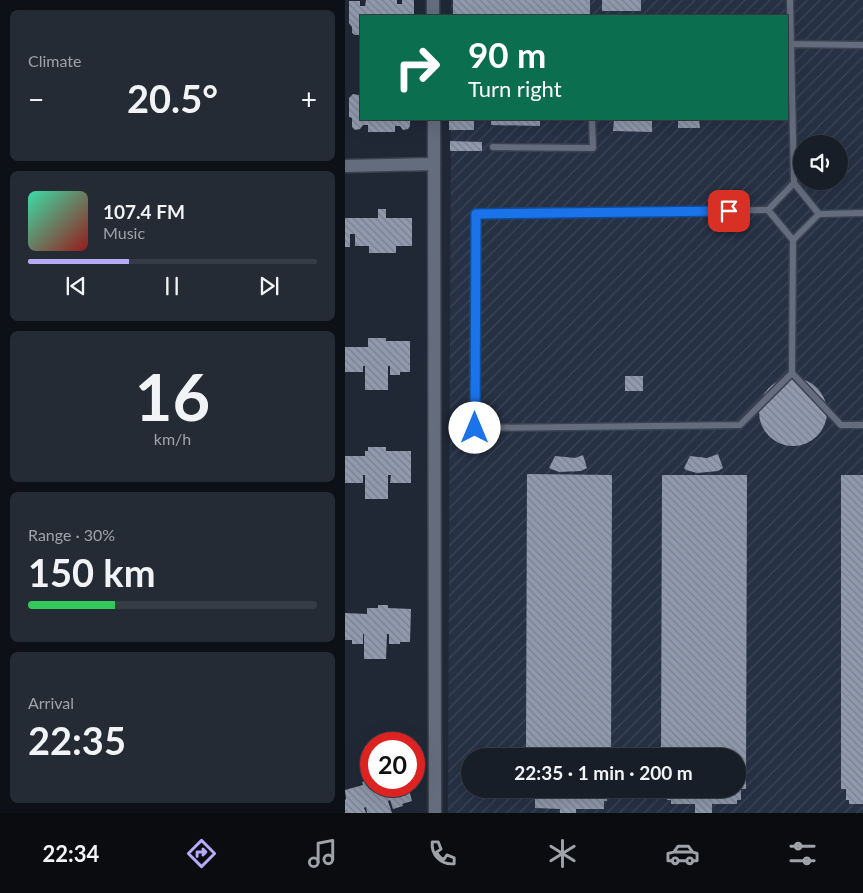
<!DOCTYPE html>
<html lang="en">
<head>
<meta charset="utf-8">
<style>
	:root { --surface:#181e28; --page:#252b34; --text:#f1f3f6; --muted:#9fa2a8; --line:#363c45; --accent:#b7abf8 }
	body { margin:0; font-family:Lato,sans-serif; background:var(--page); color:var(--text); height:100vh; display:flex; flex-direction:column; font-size:19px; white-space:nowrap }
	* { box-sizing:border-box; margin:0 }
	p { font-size:16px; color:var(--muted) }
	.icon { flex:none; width:28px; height:28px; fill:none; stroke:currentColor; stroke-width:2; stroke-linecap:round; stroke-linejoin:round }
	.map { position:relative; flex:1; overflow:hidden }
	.sheet { display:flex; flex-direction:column; gap:10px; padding:10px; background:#0d1016; width:345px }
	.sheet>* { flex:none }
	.guide { position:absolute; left:15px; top:15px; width:428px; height:105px; border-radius:0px; box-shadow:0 5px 20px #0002,0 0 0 1px var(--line); background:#0b6e4f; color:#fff; overflow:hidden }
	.tools { position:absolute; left:448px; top:135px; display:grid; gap:10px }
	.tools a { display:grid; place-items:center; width:55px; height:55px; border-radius:50%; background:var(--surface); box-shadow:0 5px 20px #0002,0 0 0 1px var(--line); font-size:25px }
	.speed { position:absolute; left:15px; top:732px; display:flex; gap:10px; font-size:25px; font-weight:700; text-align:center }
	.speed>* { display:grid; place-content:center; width:65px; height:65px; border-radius:50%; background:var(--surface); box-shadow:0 5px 20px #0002,0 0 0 1px var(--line); line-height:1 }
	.speed .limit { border:8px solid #d22; background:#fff; color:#111 }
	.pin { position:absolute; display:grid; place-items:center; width:42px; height:42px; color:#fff; margin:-21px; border-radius:10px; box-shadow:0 2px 8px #0006 }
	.me { position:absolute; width:55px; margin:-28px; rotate:0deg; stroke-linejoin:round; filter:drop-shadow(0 0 4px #0008) }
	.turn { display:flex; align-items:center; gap:18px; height:105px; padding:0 25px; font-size:22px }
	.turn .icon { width:65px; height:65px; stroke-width:2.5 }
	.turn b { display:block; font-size:35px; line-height:42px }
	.big { font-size:38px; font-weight:700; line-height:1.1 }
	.sheet .tile { flex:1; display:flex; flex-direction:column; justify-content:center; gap:8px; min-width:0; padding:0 18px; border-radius:8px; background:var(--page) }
	.sheet .dial { align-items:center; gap:0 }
	.dial b { font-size:65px; line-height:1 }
	.song { display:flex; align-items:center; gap:15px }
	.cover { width:60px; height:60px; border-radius:8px; background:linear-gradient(135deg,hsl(160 70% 55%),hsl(0 70% 35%)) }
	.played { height:5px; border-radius:2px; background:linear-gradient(90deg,var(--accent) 35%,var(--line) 35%) }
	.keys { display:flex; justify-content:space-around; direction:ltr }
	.heat { display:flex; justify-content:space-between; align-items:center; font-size:28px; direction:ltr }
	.charge { height:8px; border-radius:4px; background:linear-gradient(90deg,#34c759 30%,var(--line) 0) }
	.trip { position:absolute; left:116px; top:748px; width:285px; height:50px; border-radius:25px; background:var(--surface); box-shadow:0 5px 20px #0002,0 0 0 1px var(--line); font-weight:700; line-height:50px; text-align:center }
	.menu { display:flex; height:80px; justify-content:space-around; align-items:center; background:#0a0c10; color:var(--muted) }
	.menu .icon { width:35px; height:35px }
	.menu .active { color:var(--accent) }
	.menu b { font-size:22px; color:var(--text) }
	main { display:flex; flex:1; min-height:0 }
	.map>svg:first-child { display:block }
	.industrial { fill:url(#industrial-furrows); fill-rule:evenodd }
	.building { fill:url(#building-back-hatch) }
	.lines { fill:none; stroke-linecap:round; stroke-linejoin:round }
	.service-casing { stroke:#3c424e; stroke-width:9 }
	.minor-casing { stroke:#3c424e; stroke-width:15 }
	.service { stroke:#646d7d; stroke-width:6 }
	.minor { stroke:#646d7d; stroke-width:12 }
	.route-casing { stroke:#114b97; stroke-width:12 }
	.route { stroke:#1a73e8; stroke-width:9 }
</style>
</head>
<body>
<main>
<section class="sheet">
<div class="tile"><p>Climate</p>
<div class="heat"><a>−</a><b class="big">20.5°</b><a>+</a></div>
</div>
<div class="tile">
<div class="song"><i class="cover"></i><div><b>107.4 FM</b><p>Music</p></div></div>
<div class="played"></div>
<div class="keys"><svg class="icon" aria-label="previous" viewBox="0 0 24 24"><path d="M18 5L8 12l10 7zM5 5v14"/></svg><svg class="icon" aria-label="pause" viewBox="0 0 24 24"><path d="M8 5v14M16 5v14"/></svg><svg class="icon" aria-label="next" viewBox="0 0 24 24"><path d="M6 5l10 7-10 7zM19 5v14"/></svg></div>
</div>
<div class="tile dial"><b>16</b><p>km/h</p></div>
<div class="tile"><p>Range · 30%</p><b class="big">150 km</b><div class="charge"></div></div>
<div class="tile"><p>Arrival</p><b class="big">22:35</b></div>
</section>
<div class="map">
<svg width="518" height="813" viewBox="0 0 518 813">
	<defs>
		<pattern id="industrial-furrows" width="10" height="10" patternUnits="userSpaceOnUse" patternTransform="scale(1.25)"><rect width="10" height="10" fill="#263144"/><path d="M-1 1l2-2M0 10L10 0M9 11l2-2" fill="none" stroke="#3b4556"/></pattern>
		<pattern id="building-back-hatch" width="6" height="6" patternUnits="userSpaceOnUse" patternTransform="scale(1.25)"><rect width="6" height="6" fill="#909aac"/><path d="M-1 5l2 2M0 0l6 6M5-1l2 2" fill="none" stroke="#79808d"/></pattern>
	</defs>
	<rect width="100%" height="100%" fill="#202836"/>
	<!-- industrial -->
	<path class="industrial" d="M106 0H518V813H103L106 119H441V16H106ZM456 144H494V181H456ZM125 756H392V789H125Z"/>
	<!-- building -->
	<g class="building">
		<path d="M21 0H52V4H57V0H69V16H16V34L15 35H10L7 33V27L4 23V1H15V6H20Z"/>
		<path d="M108 0H245V16L108 15Z"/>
		<rect x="257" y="0" width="39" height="11"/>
		<path d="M8 94 14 95 15 97 16 119H65V126L63 129 58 130 55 126H50V132H23V125H18L15 129 10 130 7 127V118L4 117V98Z"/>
		<rect x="104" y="119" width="25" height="11"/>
		<path d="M146 119H195V126L146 125Z"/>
		<path d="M269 119H307V132L268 131Z"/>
		<path d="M333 119H354L355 128H333Z"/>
		<path d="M105 141 137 142V151H105Z"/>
		<path d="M33 209H41V218H67V246H51V253H24V246H10V234H5V247H0V218H33Z"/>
		<path d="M23 338H41V341H65V372H55V375H45V366H43V390H20V366H18V372H0V347H23Z"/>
		<rect x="280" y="376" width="18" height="15"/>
		<circle cx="448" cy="412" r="34"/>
		<path d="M23 447H41V451H66V483H45L46 475H43V499H20V475H18V483H0V456H20V451H23Z"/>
		<path d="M373 454 378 468 373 471 352 473 341 470 339 468 345 456 362 458Z"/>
		<path d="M238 455 242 468 236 471 214 472 204 468 210 456 230 458Z"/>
		<path d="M182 474 267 475 266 756H181Z"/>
		<path d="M317 475H402L401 789H396V800H392V804H367V813H350V804H326V800H322V789H392V756H316Z"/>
		<path d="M496 475H518V804H504V800H501V789H496Z"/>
		<path d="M33 605H43V608L66 609 65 642H55V644H44V634H42L41 659H19V634H18V644H7V640H0V613L22 614V608H33Z"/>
		<path d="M26 779V786H63L67 801 57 804 58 806 48 809 45 800 43 801 47 813H22L21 807 19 808 21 813H0V800L1 799 0 790 18 785 17 782Z"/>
		<path d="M186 789H262V801H259V809H231V813H215V809L190 808V799H186Z"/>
	</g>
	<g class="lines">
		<!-- service casing -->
		<g class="service-casing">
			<g id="service">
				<path d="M445 0 449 183 474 214"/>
				<path d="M441 44 518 45"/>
				<path d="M148 147 248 148 247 119"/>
				<path d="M449 183 423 210 131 214 130 428 395 425 447 373 496 425H518"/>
				<path d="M423 210 448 240 447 373"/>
				<path d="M448 240 474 214 518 213"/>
			</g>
		</g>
		<!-- minor casing -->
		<g class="minor-casing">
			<g id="minor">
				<path d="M88 0V16"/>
				<path d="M89 119 90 813"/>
				<path d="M0 166 89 164"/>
			</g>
		</g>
		<!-- service -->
		<use href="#service" class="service"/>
		<!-- minor -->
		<use href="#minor" class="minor"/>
	</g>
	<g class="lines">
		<!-- route casing -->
		<g class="route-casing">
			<path id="route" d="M130 428 131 214 384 211"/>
		</g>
		<!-- route -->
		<use href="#route" class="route"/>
	</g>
</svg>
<div class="tools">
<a><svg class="icon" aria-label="sound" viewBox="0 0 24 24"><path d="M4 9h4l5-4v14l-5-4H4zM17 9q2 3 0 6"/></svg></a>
</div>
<div class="speed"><div class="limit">20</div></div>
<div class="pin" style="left:384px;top:211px;background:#d93025"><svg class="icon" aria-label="arrive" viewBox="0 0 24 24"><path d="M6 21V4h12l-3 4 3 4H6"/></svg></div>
<svg class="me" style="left:130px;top:428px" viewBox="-20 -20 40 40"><circle r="19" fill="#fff"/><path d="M0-13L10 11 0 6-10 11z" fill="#1a73e8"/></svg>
<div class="trip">22:35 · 1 min · 200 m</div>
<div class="guide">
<div class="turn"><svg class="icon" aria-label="right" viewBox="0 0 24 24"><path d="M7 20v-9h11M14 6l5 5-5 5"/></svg><div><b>90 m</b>Turn right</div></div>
</div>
</div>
</main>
<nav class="menu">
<b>22:34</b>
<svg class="icon active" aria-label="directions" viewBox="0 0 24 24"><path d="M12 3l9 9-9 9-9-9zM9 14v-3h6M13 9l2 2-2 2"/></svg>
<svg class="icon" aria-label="music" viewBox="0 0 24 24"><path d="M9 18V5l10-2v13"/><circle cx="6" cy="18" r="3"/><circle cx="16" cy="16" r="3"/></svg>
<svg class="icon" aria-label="phone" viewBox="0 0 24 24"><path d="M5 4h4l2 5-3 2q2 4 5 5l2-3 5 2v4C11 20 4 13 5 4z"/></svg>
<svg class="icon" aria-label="climate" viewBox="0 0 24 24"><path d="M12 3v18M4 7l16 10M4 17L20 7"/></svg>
<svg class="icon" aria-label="car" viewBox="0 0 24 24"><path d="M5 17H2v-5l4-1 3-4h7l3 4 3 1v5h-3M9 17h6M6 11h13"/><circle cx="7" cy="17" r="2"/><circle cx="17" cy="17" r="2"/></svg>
<svg class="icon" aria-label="filters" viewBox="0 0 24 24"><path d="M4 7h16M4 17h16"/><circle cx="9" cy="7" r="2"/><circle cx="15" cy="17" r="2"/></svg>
</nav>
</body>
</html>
